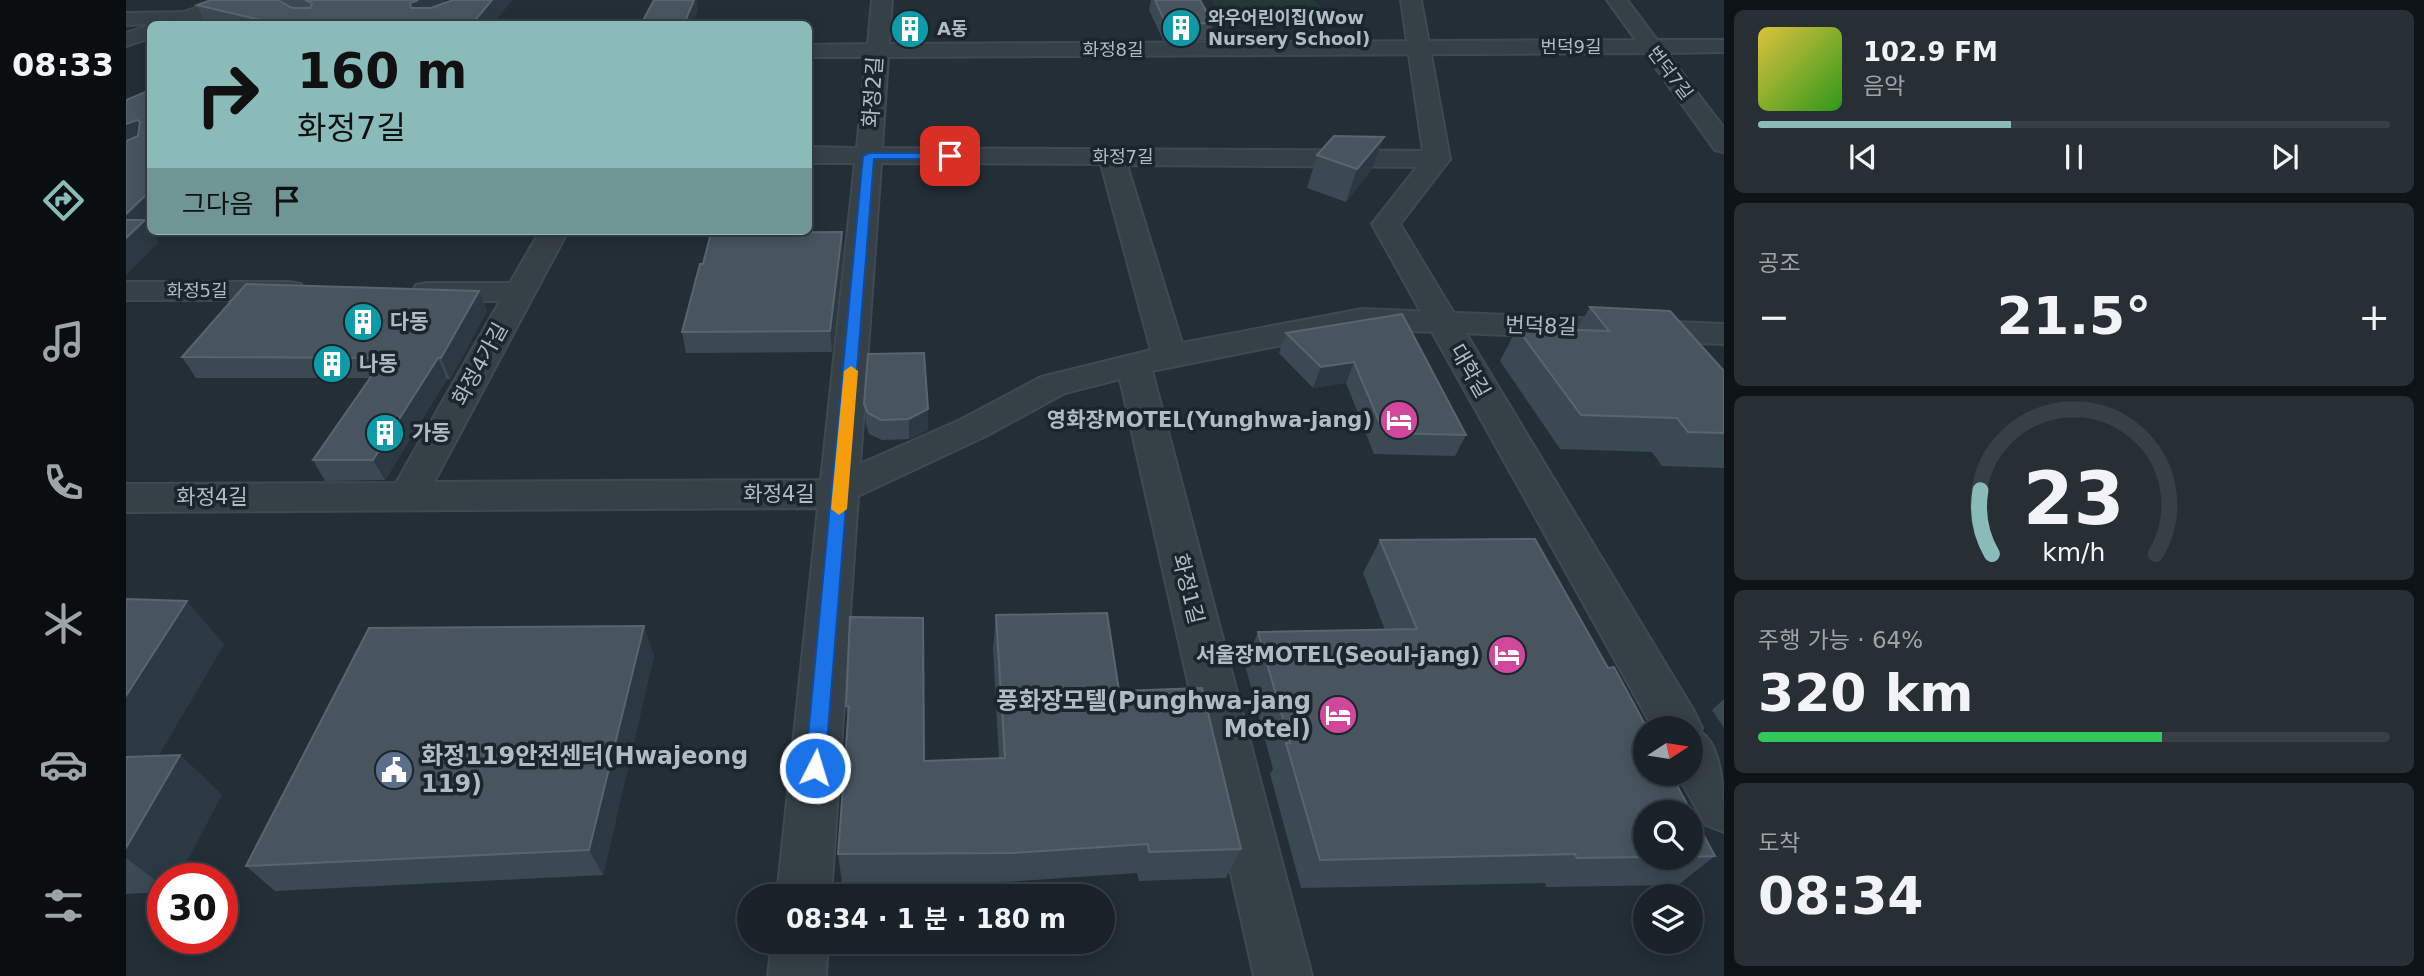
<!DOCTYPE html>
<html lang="ko">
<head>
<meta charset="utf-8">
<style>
	:root { --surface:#1a2229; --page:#272f35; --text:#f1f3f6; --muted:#9fa4a8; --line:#383f46; --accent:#8bbbb9 }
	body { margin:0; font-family:"DejaVu Sans","Noto Sans KR",sans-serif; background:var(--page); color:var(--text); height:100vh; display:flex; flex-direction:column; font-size:26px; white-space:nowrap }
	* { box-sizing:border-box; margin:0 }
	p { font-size:23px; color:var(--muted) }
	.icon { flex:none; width:38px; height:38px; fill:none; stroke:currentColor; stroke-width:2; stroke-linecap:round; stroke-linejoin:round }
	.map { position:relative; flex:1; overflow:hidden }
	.panel { display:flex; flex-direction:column; gap:10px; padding:10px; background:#0e1317; width:700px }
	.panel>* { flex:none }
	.banner { position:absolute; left:21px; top:21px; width:665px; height:214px; border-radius:10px; box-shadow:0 4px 18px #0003,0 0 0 2px var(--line); background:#8bbbb9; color:#111; overflow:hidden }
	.needle { width:46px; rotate:78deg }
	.tools { position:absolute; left:1507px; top:716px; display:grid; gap:14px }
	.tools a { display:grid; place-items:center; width:70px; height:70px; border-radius:50%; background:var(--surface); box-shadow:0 4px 18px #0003,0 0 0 2px var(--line); font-size:35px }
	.speed { position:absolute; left:21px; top:863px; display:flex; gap:14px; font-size:35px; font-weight:700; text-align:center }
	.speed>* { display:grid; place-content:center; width:91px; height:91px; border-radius:50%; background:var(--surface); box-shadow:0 4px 18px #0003,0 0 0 2px var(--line); line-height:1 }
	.speed .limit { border:10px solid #d22; background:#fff; color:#111 }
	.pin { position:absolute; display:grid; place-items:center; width:60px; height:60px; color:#fff; margin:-30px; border-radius:14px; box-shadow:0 4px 10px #0006 }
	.me { position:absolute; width:77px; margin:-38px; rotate:5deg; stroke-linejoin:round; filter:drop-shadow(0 0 5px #0008) }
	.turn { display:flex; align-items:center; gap:24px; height:147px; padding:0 35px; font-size:32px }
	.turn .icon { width:91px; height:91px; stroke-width:2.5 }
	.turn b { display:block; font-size:49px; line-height:60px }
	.then { display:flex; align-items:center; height:66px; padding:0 35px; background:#0003; gap:14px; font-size:26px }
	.big { font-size:52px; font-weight:600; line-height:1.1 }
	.panel .tile { flex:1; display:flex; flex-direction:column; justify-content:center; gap:10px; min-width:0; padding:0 24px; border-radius:10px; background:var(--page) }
	.panel .dial { align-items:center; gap:0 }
	.dial svg { height:182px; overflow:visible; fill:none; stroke:var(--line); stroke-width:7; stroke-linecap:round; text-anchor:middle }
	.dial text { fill:var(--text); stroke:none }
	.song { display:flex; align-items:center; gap:21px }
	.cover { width:84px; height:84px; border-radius:10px; background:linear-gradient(135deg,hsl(50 70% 55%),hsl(110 70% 35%)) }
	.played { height:7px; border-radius:4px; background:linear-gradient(90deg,var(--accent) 40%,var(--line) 40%) }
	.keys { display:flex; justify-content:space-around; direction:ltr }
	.heat { display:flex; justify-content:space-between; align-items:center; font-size:38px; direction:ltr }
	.charge { height:10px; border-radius:5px; background:linear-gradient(90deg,#34c759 64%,var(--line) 0) }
	.trip { position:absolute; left:611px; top:884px; width:378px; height:70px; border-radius:35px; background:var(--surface); box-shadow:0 4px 18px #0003,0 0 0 2px var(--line); font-weight:600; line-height:70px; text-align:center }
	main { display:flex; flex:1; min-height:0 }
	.tabs { display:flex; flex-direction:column; width:126px; justify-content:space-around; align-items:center; background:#0a0e10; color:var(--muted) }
	.tabs .icon { width:49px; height:49px }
	.tabs .selected { color:var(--accent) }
	.tabs b { font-size:32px; color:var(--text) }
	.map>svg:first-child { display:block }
	.green { fill:#243837 }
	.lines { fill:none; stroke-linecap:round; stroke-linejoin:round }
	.minor-casing { stroke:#3f4951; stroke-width:4 }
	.tertiary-casing { stroke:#3f4951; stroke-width:4 }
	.minor { fill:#364047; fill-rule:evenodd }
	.tertiary { fill:#364047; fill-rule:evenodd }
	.wall { fill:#3b4953; fill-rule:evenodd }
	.shaded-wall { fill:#2c3942 }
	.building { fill:#48555f; stroke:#58656f; stroke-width:2 }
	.route { fill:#1a73e8; stroke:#114b97; stroke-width:2 }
	.slow { fill:#f59e0b }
	.labels { text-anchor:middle; stroke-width:7; stroke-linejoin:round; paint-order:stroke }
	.far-poi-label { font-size:18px; font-weight:bold; fill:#b1bbc4; stroke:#1b252c; text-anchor:start }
	.far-street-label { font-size:18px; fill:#b1bbc4; stroke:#1b252c }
	.street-label { font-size:21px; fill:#b1bbc4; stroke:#1b252c }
	.poi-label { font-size:21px; font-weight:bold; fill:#b1bbc4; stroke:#1b252c; text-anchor:start }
	.near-poi-label { font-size:24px; font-weight:bold; fill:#b1bbc4; stroke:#1b252c; text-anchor:end }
</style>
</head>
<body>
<main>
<nav class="tabs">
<b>08:33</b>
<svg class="icon selected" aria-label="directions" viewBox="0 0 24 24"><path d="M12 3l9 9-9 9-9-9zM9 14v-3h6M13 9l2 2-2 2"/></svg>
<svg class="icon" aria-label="music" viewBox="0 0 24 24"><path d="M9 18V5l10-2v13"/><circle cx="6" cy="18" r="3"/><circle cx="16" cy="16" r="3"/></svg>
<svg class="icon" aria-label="phone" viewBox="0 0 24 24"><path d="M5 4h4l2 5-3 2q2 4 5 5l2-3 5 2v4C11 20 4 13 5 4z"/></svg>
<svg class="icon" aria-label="climate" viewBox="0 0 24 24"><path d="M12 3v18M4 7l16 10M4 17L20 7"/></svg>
<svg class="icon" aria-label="car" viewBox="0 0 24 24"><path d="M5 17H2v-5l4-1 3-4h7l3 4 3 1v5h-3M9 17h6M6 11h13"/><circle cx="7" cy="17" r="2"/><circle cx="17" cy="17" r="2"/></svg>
<svg class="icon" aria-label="filters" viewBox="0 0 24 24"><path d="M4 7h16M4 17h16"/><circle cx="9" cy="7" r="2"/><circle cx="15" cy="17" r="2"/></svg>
</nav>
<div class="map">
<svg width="1598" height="976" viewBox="0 0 1598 976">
	<rect width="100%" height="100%" fill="#232e37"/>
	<!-- green -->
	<path class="green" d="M1085 0H1188L1194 7 1091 9Z"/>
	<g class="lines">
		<!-- minor casing -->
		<g class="minor-casing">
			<g id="minor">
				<path d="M746 0H766L763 44 1510 40 1481 0H1501L1531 40H1598V52L1541 53 1598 128V152L1589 150 1519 53 762 57 756 148 1311 151 1320 154 1324 159 1320 164 1311 167 1001 165 1056 343 1236 309 1598 324V344L1236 329 1026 371 1186 976H1128L994 379 939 393 860 436 732 496 705 896H651L692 508 0 512V484L270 483 374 301H301L290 299 286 292 290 285 301 283H384L414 231H442L308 482 695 480 729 163H682V147L731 148 740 57H682V45L742 44ZM755 163 975 164 1025 350 915 377 834 420 734 464Z"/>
				<path d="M60 12 67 14 70 18 67 22 0 25V13Z"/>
				<path d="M0 282H164L175 284 179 291 175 298 164 300H0Z"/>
				<path d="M646 942H702L700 976H642Z"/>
			</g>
		</g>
		<!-- tertiary casing -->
		<g class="tertiary-casing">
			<g id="tertiary">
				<path d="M92 0H120L117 4 61 24H33L36 20Z"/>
				<path d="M1275 0H1295L1324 159 1274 224 1569 713 1576 728 1574 732C1598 744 1598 804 1598 832L1580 825 1551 774H1564V728H1527L1246 224 1298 158Z"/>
				<path d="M24 25V38L0 46V33Z"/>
			</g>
		</g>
		<!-- minor -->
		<use href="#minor" class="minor"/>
		<!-- tertiary -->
		<use href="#tertiary" class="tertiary"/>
	</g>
	<!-- wall -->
	<g class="wall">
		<path d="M153 0H318L319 3 327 0H386L367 24H80L71 5 167 8Z"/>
		<path d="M1025 0H1074L1087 23 1084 40H1037L1023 10Z"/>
		<path d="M1258 137 1246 169 1220 202 1181 188 1191 155Z"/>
		<path d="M716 232 717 252 706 352 560 353 556 332Z"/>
		<path d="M353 291 361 311 324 379H321L259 480 199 481 187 460 244 378H70L56 357Z"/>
		<path d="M1464 307 1598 371V468L1536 466 1526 452 1434 449 1374 361 1391 328 1451 330Z"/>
		<path d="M1276 314 1340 435 1329 456 1248 454 1220 383 1187 388 1153 353 1160 333Z"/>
		<path d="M742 354 802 430 783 439 756 440 743 434 740 425 738 404Z"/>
		<path d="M1409 539 1482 668 1488 667 1521 728H1519V774H1545L1589 856 1552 885 1420 887 1419 883 1175 888 1144 774 1147 769 1119 665 1132 632 1259 630 1237 573 1254 540ZM1519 812H1564V858H1519Z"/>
		<path d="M0 599 98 644 32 756 54 755 96 795 37 878V892L0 894Z"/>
		<path d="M870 615 993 691 1115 849 1100 878 1013 881 1011 873 880 882 716 883 712 854 722 720 720 706 724 617 798 761 873 758 867 649Z"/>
		<path d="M528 655 477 875 149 891 120 866Z"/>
		<path d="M1598 699V728L1586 710Z"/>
	</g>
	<!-- shaded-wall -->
	<g class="shaded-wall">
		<path d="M292 0H318L321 8 291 24 284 3Z"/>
		<path d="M366 0H386L367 24H346Z"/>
		<path d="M568 0H571L572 10 567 24H558Z"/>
		<path d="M11 120 23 141 0 150V124Z"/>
		<path d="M1258 137 1246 169 1220 202 1231 169Z"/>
		<path d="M24 191V231H26L33 242 0 275V214Z"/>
		<path d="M716 232 717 252 706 352 704 331Z"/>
		<path d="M353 291 361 311 324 379 315 358Z"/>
		<path d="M312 358 321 379 259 480 247 460Z"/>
		<path d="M1228 362 1220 383 1187 388 1195 367Z"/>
		<path d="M802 409V430L783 439V419Z"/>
		<path d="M61 601 98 644 8 798 0 791V696Z"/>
		<path d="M518 626 528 655 477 875 463 850Z"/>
		<path d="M54 755 96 795 52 878H37V886L0 858V848Z"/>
	</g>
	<!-- building -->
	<g class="building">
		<path d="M85 0H152L166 8H184L186 3 179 0H292L284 3 285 8H305L327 0H366L346 24H131L139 21 71 5Z"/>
		<path d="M528 0H568L558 24H515Z"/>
		<path d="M1029 0H1074L1087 23 1040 24Z"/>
		<path d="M24 90V191L0 214V141L12 136 14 122 11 120 0 124V100Z"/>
		<path d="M1208 136 1258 137 1231 169 1191 155Z"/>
		<path d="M0 220H19L0 238Z"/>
		<path d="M716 232 704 331 556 332 574 264H577L585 233Z"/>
		<path d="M120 284 353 291 315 358H312L247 460H187L258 358 56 357Z"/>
		<path d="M1464 307 1544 311 1598 371V433L1562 432 1551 418 1455 415 1391 328 1483 331Z"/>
		<path d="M1276 314 1340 435 1258 433 1228 362 1195 367 1160 333Z"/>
		<path d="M798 353 802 409 783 419 755 420 742 413 738 404 742 354Z"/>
		<path d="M1409 539 1482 668 1488 667 1521 728H1519V774H1545L1589 856 1564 857V812H1519V857L1451 858 1449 854 1194 860 1160 743H1164L1132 632 1291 629 1254 540Z"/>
		<path d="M0 599 61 601 0 696Z"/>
		<path d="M981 613 993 691 1076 688 1115 849 1023 852 1022 844 885 853 712 854 723 706H720L724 617 797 618 798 761 879 758 870 615Z"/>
		<path d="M518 626 463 850 120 866 243 628Z"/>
		<path d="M54 755 0 848V757Z"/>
	</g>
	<!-- route -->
	<path class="route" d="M824 153 829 156 827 159H748L699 768 696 775 689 778 682 775 679 768 737 156 743 153Z"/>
	<!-- slow -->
	<path class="slow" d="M725 366 732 371 721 509 713 515 705 509 718 371Z"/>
	<!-- icons -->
	<defs>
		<g id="building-disc" transform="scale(2.0125)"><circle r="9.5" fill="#0f9aa8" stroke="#1b252c"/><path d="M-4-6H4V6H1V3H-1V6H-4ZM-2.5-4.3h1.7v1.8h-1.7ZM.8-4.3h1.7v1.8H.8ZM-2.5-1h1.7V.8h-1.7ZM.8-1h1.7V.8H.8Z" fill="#fff"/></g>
		<g id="hotel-disc" transform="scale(2.0125)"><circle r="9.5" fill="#d1479c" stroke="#1b252c"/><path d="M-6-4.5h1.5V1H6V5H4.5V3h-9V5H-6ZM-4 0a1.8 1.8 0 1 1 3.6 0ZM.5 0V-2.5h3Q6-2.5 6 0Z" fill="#fff"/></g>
		<g id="civic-disc" transform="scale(2.0125)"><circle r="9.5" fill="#5c6f8a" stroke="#1b252c"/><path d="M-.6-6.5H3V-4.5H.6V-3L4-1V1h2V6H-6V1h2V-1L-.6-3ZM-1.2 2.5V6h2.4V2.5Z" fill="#fff"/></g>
	</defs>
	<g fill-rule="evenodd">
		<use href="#building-disc" x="1055" y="28"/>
		<use href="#building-disc" x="784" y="29"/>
		<use href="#building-disc" x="237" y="322"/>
		<use href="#building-disc" x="206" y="364"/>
		<use href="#hotel-disc" x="1273" y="420"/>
		<use href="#building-disc" x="259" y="433"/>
		<use href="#hotel-disc" x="1381" y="655"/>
		<use href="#hotel-disc" x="1212" y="715"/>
		<use href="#civic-disc" x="268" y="770"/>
	</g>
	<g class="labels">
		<!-- far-poi labels -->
		<g class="far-poi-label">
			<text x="1082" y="24">와우어린이집(Wow<tspan x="1082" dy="21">Nursery School)</tspan></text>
			<text x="811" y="35">A동</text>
		</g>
		<!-- far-street labels -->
		<g class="far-street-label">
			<text x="1445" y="53">번덕9길</text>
			<text x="987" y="56">화정8길</text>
			<text transform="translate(1544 73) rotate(53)" y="6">번덕7길</text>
			<text x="997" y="163">화정7길</text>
			<text x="71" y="297">화정5길</text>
		</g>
		<!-- street labels -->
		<g class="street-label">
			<text transform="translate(747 92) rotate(-86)" y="7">화정2길</text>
			<text transform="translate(1415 326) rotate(2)" y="7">번덕8길</text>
			<text transform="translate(354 364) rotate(-61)" y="7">화정4가길</text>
			<text transform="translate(1344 371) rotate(60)" y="7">대학길</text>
			<text x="653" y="501">화정4길</text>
			<text x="86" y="504">화정4길</text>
			<text transform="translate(1062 589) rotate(76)" y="7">화정1길</text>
		</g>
		<!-- poi labels -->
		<g class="poi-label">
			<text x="264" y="329">다동</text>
			<text x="233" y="371">나동</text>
			<text x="1246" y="427" text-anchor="end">영화장MOTEL(Yunghwa-jang)</text>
			<text x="286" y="440">가동</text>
			<text x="1354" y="662" text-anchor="end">서울장MOTEL(Seoul-jang)</text>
		</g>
		<!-- near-poi labels -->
		<g class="near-poi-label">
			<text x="1185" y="709">풍화장모텔(Punghwa-jang<tspan x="1185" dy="28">Motel)</tspan></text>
			<text x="295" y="764" text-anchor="start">화정119안전센터(Hwajeong<tspan x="295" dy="28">119)</tspan></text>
		</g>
	</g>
</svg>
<div class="tools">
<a><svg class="needle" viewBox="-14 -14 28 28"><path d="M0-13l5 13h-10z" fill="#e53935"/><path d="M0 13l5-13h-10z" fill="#9fa4a8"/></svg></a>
<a><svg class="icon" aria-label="search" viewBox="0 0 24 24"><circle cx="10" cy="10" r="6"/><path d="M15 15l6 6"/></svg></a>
<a><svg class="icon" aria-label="layers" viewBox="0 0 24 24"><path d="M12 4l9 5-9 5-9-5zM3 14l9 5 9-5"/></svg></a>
</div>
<div class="speed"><div class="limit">30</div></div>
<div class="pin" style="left:824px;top:156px;background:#d93025"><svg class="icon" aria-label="arrive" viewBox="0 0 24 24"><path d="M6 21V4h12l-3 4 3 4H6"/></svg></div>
<svg class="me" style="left:689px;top:768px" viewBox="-20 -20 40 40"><circle r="17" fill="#1a73e8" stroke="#fff" stroke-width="3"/><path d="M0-11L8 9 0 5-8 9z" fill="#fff"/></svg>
<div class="trip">08:34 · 1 분 · 180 m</div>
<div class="banner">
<div class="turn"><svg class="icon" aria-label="right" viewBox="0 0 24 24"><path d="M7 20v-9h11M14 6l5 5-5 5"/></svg><div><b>160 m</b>화정7길</div></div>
<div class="then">그다음<svg class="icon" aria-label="arrive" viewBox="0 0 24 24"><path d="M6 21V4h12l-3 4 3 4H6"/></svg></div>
</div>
</div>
<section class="panel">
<div class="tile">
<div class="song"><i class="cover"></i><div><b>102.9 FM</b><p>음악</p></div></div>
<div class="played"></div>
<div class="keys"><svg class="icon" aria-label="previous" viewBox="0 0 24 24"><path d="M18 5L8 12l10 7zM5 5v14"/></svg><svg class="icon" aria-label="pause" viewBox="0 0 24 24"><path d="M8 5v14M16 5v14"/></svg><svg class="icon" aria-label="next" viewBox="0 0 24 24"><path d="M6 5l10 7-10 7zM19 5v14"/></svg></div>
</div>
<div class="tile"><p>공조</p>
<div class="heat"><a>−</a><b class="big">21.5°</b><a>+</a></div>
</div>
<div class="tile dial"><svg viewBox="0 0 100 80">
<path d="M14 69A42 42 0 1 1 86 69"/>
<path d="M14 69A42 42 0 0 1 9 41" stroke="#8bbbb9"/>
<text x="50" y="56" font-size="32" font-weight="700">23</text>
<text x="50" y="72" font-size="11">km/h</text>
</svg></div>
<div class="tile"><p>주행 가능 · 64%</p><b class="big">320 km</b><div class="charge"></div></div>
<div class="tile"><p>도착</p><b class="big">08:34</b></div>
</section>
</main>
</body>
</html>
